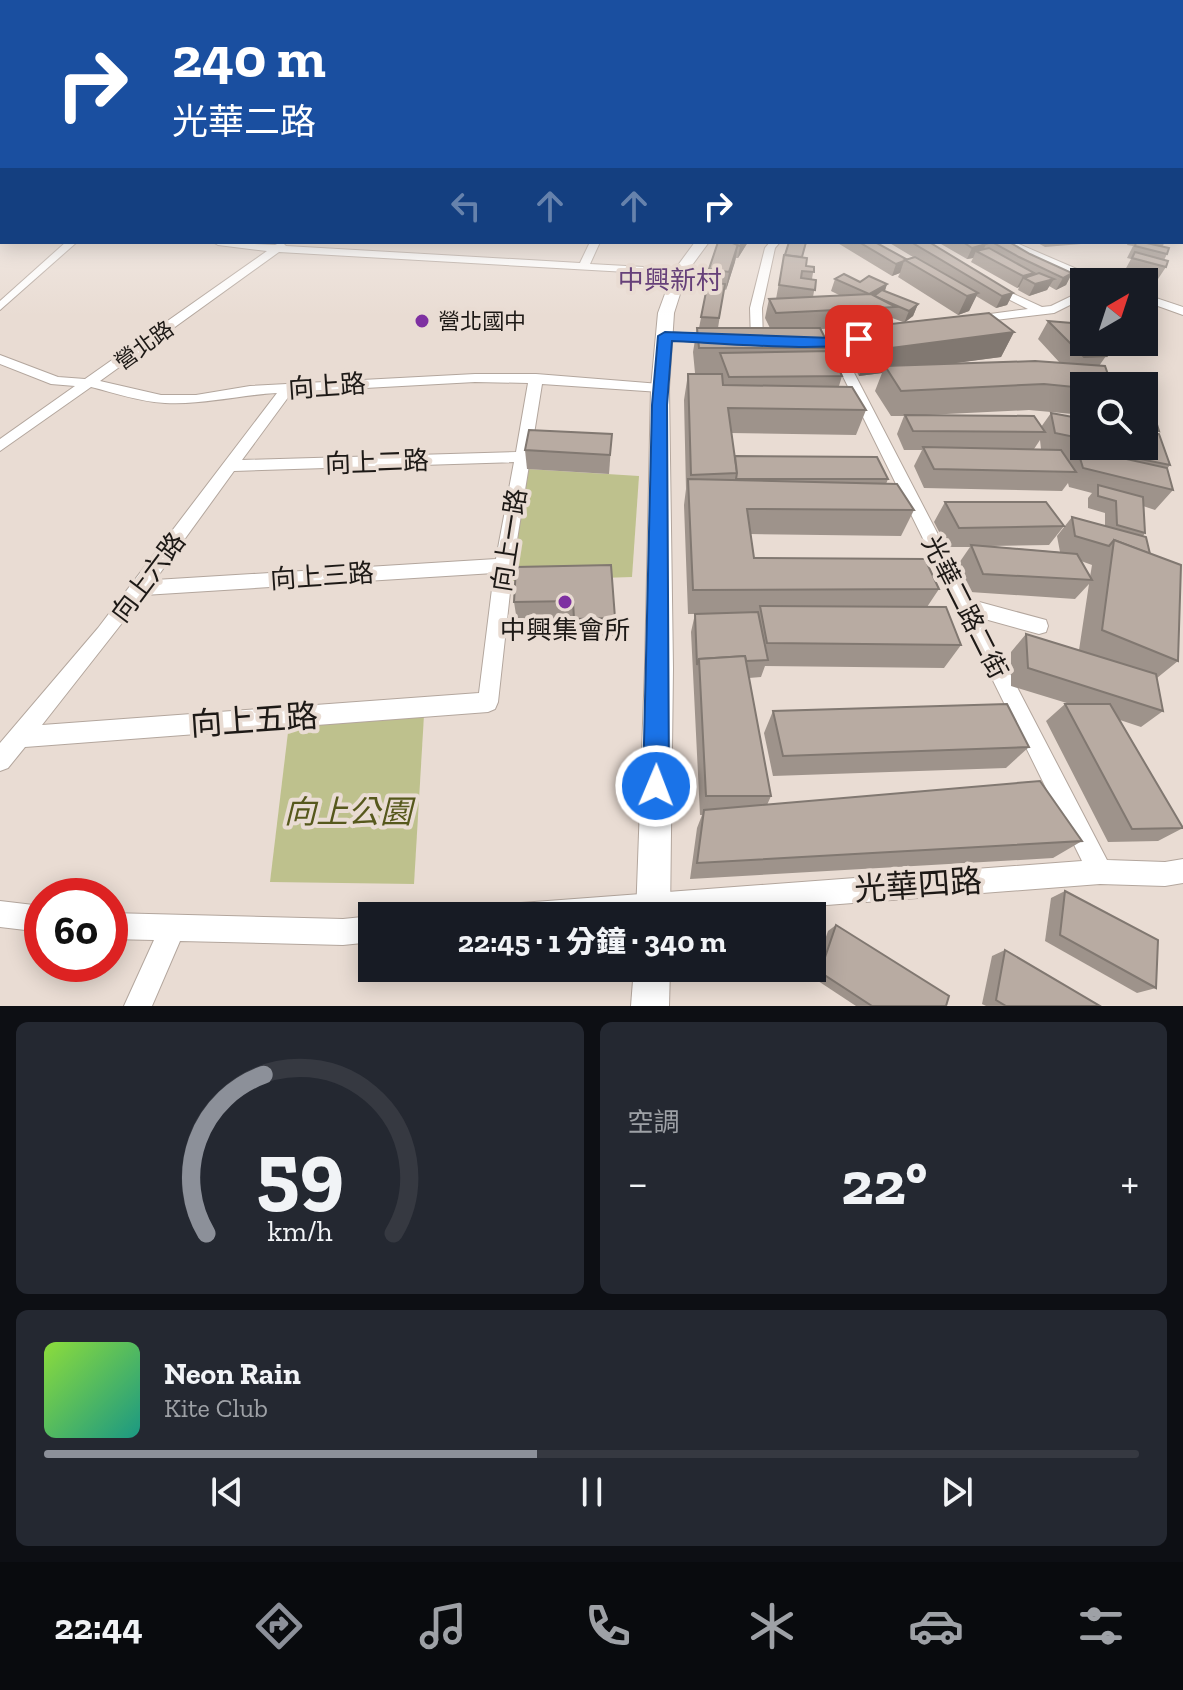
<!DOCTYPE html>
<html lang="zh-TW">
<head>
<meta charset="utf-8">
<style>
	:root { --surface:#171b24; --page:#242831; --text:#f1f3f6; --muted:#9ea1a6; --line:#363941; --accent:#8c9099 }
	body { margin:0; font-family:"Zilla Slab","Noto Sans TC",serif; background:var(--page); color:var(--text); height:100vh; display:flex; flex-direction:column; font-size:30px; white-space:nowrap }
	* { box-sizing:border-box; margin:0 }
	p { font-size:26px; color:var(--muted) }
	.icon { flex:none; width:44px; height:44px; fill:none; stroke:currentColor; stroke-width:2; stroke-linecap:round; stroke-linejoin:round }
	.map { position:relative; height:1006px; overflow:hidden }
	.details { display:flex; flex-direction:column; gap:16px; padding:16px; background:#0d0f14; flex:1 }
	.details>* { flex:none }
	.top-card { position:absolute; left:0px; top:0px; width:1184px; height:244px; box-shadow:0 4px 20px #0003; background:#1a4fa0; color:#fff; overflow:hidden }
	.needle { width:52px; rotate:39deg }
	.fabs { position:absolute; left:1070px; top:268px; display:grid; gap:16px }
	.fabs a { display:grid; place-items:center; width:88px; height:88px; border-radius:0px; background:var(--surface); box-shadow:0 4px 20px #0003; font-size:40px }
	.speed { position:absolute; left:24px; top:878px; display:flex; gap:16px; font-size:40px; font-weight:700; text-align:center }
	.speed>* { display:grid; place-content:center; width:104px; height:104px; border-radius:50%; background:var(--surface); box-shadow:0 4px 20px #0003; line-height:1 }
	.speed .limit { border:12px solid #d22; background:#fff; color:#111 }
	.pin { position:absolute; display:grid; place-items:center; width:68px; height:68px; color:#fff; margin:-34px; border-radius:16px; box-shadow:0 4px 12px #0006 }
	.me { position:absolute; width:88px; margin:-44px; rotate:1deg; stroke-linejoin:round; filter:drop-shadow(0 0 6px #0008) }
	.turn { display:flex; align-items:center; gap:28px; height:168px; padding:0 40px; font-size:36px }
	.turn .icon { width:104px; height:104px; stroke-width:2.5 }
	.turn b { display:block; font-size:56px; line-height:68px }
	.lanes { display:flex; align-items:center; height:76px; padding:0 40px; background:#0003; justify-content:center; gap:40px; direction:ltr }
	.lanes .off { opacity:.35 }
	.big { font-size:60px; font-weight:800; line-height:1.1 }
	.details .card { flex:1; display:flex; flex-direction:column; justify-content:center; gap:12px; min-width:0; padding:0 28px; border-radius:12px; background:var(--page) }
	.details .dial { align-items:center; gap:0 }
	.dial svg { height:208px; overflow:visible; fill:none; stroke:var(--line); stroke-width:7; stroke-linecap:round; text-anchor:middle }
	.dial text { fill:var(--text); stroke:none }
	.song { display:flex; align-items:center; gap:24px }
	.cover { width:96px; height:96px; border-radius:12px; background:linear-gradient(135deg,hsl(90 70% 55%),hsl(170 70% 35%)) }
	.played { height:8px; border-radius:4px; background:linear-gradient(90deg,var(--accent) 45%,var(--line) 45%) }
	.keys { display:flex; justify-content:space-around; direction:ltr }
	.heat { display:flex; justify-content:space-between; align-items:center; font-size:44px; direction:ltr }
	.details .tiles { flex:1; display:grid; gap:16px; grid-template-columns:1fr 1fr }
	.card:last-child { grid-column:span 2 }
	.trip { position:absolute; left:358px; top:902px; width:468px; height:80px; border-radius:0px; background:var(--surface); box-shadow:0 4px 20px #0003; font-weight:800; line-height:80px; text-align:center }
	.tabs { display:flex; height:128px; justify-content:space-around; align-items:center; background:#090b0e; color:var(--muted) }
	.tabs .icon { width:56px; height:56px }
	.tabs .on { color:var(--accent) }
	.tabs b { font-size:36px; color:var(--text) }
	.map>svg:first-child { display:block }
	.green { fill:#bec18d }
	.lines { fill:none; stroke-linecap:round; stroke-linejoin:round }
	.minor-casing { stroke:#b3a69d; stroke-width:2 }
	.major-casing { stroke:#b3a69d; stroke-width:2 }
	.minor { fill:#fff; fill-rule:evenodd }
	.major { fill:#fff; fill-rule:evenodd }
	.wall { fill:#9e938b; fill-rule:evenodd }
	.shaded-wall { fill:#817871 }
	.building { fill:#b8aba2; stroke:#817871; stroke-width:2 }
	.route { fill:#1a73e8; stroke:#114b97; stroke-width:2 }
	.poi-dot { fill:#7e30a1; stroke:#e9dcd3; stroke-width:3 }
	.labels { text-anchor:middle; stroke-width:8; stroke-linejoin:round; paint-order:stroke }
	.far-poi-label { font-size:22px; fill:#1d1916; stroke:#e9dcd3; text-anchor:start }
	.far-street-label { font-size:22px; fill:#1d1916; stroke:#e9dcd3 }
	.far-quarter-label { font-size:26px; fill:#664079; stroke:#e9dcd3 }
	.street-label { font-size:26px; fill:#1d1916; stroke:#e9dcd3 }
	.poi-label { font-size:26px; fill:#1d1916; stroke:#e9dcd3 }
	.near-street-label { font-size:32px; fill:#1d1916; stroke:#e9dcd3 }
	.near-park-label { font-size:32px; font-style:italic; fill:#56581c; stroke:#e9dcd3 }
</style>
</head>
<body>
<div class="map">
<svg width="1183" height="1006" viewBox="0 0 1183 1006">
	<rect width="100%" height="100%" fill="#e9dcd3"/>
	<!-- green -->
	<g class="green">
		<path d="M527 469 639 476 632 577 509 581Z"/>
		<path d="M424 715 414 884 270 882 289 724Z"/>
	</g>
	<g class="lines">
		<!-- minor casing -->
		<g class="minor-casing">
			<g id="minor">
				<rect x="1182" y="215" width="1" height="6"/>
				<path d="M66 242H77L0 310V301Z"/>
				<path d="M213 242 275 245 282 242 286 246 580 263 590 242H600L590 264 680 269 685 272 680 275 279 252 100 381 161 395H196L250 386 475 374H536L660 384 667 388 660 392 542 384 513 565 498 702 495 709 488 712 25 747 8 768 0 771V743L98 628 277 393C240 395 203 405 165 403 141 402 115 393 91 387L0 451V439L75 386 51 384 0 364V355L58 377 85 379 267 251 218 245ZM475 382 528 383 516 452 242 460 292 392ZM514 462 496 559 155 580 234 471ZM494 573 479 693 42 725 144 595Z"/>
				<path d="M770 242H780L775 248 762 308 763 341 757 345 751 341 750 308 765 248Z"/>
				<path d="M1001 242H1014L1107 282C1076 282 1025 261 1001 242Z"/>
				<path d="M992 284 1042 307 1051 306 1084 290V298L1054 313 971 323V317L975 316 1028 309 988 289 986 287Z"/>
				<path d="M1144 294 1183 307V315L1144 301Z"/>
				<path d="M665 332 717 335 723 339 717 343 661 339 659 336Z"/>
				<path d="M832 338 838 342 972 600 1046 620 1048 626 1046 632 1039 634 981 618 1107 860 1165 862 1183 859V883L1165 886 1100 884 685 916H508L512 907 521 903 1082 861 826 342Z"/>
				<path d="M0 901 42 906V932L0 927Z"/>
				<path d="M110 913 343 919 372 916V942L343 945 180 941 152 1006H124L154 940 110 939Z"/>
			</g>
		</g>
		<!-- major casing -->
		<g class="major-casing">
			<g id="major">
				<path d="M695 242H709L687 272 674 313 669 388 673 668 670 916H636L645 668 651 388 658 313 673 272Z"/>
				<path d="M634 968H670L669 1006H631Z"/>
			</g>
		</g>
		<!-- minor -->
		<use href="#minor" class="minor"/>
		<!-- major -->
		<use href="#major" class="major"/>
	</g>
	<!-- wall -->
	<g class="wall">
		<path d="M718 242H748L738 258H736L726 290 724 289 718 328H770L765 318 769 299H776L784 255 789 242H807L802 257 807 258 806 266 814 267 812 279 816 280 813 297 841 296 831 291 835 279 844 274 860 282 869 276 887 284 885 291 918 304 913 316 905 322 989 313 1014 332 1001 357 954 363 1035 361 1060 363 1038 339 1048 321 1072 323 1084 334V342H1092L1106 356 1099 366H1105L1112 386H1084V415L1029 410 926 415 1034 416 1041 427 1051 413 1084 419V446H1144V386H1121L1124 381 1145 385 1159 431 1157 433 1159 434 1170 465 1167 469 1173 490 1155 510 1143 506 1145 533 1143 536 1146 537 1150 554 1181 565 1178 661 1157 678 1163 711 1141 727 1120 720 1183 828 1158 841 1108 842 1046 721 1065 704H1070L1011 686V652L1026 634 1079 650 1089 584 1075 599 970 592 959 563 970 547H947L934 522 945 502H1046L1064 526 1049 545 990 546 1060 552 1057 536 1072 517 1105 526V513L1088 508V498L1092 493 1069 487 1068 483 1062 491 924 488 914 466 922 450H904L897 434 904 416H891L875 391 882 373 859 376 846 352 855 328 866 327 821 329 830 348 829 351H831L842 376 839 386 852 387 866 410 856 435 731 433 735 456 877 457 888 479 886 484H897L914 510 901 536 750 534 754 558 925 559 939 589 927 607H946L961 645 944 668 765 666 761 677 749 678 771 796 767 805 1040 781 1082 841 1053 858 690 879 697 828 702 815H700L691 632 695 614H688L684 505 686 489 684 400 688 374H716L695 373 693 352 697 328H699L707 287 709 269ZM892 318 903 322 890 324ZM1040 440 1041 449H1034ZM1081 561 1092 565 1090 577Z"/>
		<path d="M836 242H875L906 259 913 257 888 242H929L1013 293 1007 305 996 308 976 296 969 311 958 315 898 277 900 273 892 276Z"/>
		<path d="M941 242H1009L1030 254 1072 273 1066 285 1056 290 1049 286 1047 290 1029 296 1018 290 1019 287 1017 288 971 262 973 258 967 259 941 244Z"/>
		<path d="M1036 242H1105L1045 247Z"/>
		<path d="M1128 242H1165L1162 247 1167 254 1164 260 1166 267 1158 279 1125 270 1131 259 1127 258 1133 246 1127 245Z"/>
		<path d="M612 434 609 474 527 469 525 450Z"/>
		<path d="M516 567 615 618 614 636 574 637V619L517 621 514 602Z"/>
		<path d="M773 711 1029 747 1006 768 773 776 764 733Z"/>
		<path d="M1065 891 1156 988 1137 993 1045 941 1051 898Z"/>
		<path d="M836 925 946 1006H856L812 977 828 931Z"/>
		<path d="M1005 950 1100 1006H986L982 1004 992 956Z"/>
	</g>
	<!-- shaded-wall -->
	<g class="shaded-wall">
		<path d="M743 242H748L738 258 740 246Z"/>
		<path d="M738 244 735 262 726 290 729 272Z"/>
		<path d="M986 244 982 253 976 251 973 258 967 259 972 248Z"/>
		<path d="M904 261 900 273 892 276 896 264Z"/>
		<path d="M1034 273 1030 281 1024 278 1019 287 1017 288 1023 276Z"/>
		<path d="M1072 273 1066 285 1056 290 1063 278Z"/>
		<path d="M1054 279 1047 290 1029 296 1035 284Z"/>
		<path d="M887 284 883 296H874L869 294Z"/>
		<path d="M978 293 969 311 958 315 967 296Z"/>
		<path d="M1013 293 1007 305 996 308 1002 296Z"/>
		<path d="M918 304 913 316 904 323 909 311Z"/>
		<path d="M1014 332 1001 357 889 372 885 366 882 373 859 376 868 351Z"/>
	</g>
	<!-- building -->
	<g class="building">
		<path d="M718 242H730L738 244 729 272 709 269Z"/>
		<path d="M730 242H743L740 246Z"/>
		<path d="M789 242H806L802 257 785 255Z"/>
		<path d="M859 242H875L906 259 904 261 896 264Z"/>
		<path d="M911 242H929L1013 293 1002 296Z"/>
		<path d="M963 242H982L986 244 972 248Z"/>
		<path d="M992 242H1009L1030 254 1072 273 1063 278 1019 257Z"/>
		<path d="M1136 242H1142L1169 248 1167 254 1135 246Z"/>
		<path d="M989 248 1034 273 1023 276 976 251Z"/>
		<path d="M1135 252 1168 261 1166 267 1132 258Z"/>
		<path d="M784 255 807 258 806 266 814 267V272L802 271 801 278 816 280 815 290 779 285Z"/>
		<path d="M915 257 978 293 967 296 905 260Z"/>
		<path d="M1039 273 1054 279 1035 284 1024 278Z"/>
		<path d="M844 274 860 282 869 276 887 284 869 294 835 279Z"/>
		<path d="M708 282 725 284 719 318 701 317Z"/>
		<path d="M882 290 918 304 909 311 874 296Z"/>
		<path d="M871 294 896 307 776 313 769 299Z"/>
		<path d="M989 313 1014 332 868 351 855 328Z"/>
		<path d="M1048 321 1072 323 1084 334V342H1092L1106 356 1084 357Z"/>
		<path d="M697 328H820L830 348H699Z"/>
		<path d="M831 351 842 376 729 377 720 353Z"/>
		<path d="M1035 361 1105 366 1112 386H1084V388L1044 384 901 391 885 366Z"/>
		<path d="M688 374H722L723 385 852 387 866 410 728 408 737 473 691 475Z"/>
		<path d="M1124 381 1145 385 1159 431 1144 427V386H1126Z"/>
		<path d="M1051 413 1084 419V439L1055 433Z"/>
		<path d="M905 415 1034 416 1045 432 913 431Z"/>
		<path d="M529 430 612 434 610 455 525 450Z"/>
		<path d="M1144 431 1159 434 1170 465 1105 452 1103 446H1144Z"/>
		<path d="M923 447 1061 450 1076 472 934 469Z"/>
		<path d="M1077 448 1167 468 1173 490 1083 468Z"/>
		<path d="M735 456 877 457 888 479H736L737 473Z"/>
		<path d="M688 479 897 484 914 510 747 509 754 558 925 559 939 589 693 590Z"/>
		<path d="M1098 485 1143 497 1145 533 1117 525 1116 501 1098 496Z"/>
		<path d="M945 502H1046L1064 526 959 528Z"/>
		<path d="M1072 517 1146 537 1150 554 1114 540 1109 546 1075 536Z"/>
		<path d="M1114 540 1181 565 1178 661 1102 630Z"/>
		<path d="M971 545 1077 554 1092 580 983 574Z"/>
		<path d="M611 565 615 618 574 619 573 601 514 602 516 567Z"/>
		<path d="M760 606 946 607 961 645 767 643Z"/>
		<path d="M758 612 768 660 746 661 745 656 699 659 697 665 695 614Z"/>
		<path d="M1026 634 1156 674 1163 711 1028 668Z"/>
		<path d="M745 656 771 796H706L699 659Z"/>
		<path d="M1007 704 1029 747 783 756 773 711Z"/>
		<path d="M1065 704H1110L1183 828 1132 829Z"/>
		<path d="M1040 781 1082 841 697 863 704 810Z"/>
		<path d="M1065 891 1158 940 1156 988 1060 935Z"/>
		<path d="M836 925 949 996 946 1006H872L820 972Z"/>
		<path d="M1005 950 1100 1006H1006L996 1000Z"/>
	</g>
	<!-- sky -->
	<linearGradient id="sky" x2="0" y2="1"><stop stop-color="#6daacc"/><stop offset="0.55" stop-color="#f5efeb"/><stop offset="1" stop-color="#f5efeb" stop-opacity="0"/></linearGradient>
	<rect width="1183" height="316" fill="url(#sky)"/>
	<!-- route -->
	<path class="route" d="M665 332 832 338 859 335 866 339C846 355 706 342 672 341L667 405 669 786 665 795 656 799 647 795 643 786 652 405 658 336Z"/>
	<!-- markers -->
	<g class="poi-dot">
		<circle cx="422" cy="321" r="8"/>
		<circle cx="565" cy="602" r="8"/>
	</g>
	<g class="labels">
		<!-- far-poi labels -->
		<g class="far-poi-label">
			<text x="438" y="329">營北國中</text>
		</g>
		<!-- far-street labels -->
		<g class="far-street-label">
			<text transform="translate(144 345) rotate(-36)" y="8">營北路</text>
		</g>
		<!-- far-quarter labels -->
		<g class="far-quarter-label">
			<text x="670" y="289">中興新村</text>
		</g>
		<!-- street labels -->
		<g class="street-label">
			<text transform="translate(327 386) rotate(-4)" y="9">向上路</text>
			<text transform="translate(377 462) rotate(-2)" y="9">向上二路</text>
			<text transform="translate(509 540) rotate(-81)" y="9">向上一路</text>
			<text transform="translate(322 576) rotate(-4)" y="9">向上三路</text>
			<text transform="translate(148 577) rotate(-53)" y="9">向上六路</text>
			<text transform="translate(965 607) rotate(63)" y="9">光華二路二街</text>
		</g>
		<!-- poi labels -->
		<g class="poi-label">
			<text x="565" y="639">中興集會所</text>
		</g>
		<!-- near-street labels -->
		<g class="near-street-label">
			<text transform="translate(254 720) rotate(-4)" y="11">向上五路</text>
			<text transform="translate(918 885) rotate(-4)" y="11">光華四路</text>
		</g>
		<!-- near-park labels -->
		<g class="near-park-label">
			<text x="348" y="823">向上公園</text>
		</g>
	</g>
</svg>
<div class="fabs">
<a><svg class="needle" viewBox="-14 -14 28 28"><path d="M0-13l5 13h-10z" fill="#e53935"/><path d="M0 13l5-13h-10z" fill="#9ea1a6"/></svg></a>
<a><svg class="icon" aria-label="search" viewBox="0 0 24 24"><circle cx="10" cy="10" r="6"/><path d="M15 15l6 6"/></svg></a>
</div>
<div class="speed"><div class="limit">60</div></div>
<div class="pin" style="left:859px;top:339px;background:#d93025"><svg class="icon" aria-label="arrive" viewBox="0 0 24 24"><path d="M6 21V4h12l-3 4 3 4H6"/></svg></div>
<svg class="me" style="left:656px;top:786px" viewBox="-20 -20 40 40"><circle r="17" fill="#1a73e8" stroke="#fff" stroke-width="3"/><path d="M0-11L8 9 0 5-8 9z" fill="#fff"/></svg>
<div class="trip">22:45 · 1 分鐘 · 340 m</div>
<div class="top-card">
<div class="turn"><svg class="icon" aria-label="right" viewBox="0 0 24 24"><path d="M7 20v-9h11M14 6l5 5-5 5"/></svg><div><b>240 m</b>光華二路</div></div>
<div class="lanes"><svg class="icon off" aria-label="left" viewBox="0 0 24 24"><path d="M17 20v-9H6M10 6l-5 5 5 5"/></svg><svg class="icon off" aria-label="ahead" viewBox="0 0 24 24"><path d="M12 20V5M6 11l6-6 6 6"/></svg><svg class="icon off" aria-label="ahead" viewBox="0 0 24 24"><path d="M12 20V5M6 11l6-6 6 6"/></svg><svg class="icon" aria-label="right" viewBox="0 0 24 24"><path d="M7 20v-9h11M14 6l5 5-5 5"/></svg></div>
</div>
</div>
<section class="details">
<div class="tiles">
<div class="card dial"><svg viewBox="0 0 100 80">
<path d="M14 69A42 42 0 1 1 86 69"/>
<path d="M14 69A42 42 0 0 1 36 8" stroke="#8c9099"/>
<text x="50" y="56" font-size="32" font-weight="700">59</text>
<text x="50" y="72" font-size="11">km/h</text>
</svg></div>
<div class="card"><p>空調</p>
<div class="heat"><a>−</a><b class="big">22°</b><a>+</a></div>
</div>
<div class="card">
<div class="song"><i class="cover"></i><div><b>Neon Rain</b><p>Kite Club</p></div></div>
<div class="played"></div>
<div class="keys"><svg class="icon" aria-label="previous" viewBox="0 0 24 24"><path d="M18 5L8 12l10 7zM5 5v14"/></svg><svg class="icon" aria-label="pause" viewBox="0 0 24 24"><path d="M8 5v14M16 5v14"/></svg><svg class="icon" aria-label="next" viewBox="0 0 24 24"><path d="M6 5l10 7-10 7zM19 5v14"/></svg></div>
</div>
</div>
</section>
<nav class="tabs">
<b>22:44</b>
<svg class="icon on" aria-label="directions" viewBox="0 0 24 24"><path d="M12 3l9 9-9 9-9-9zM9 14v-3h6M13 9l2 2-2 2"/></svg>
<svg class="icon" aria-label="music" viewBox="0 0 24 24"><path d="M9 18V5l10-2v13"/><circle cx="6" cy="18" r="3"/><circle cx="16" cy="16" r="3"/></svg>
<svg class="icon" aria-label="phone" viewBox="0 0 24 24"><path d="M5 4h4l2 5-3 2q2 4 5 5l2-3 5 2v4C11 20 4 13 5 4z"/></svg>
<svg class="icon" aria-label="climate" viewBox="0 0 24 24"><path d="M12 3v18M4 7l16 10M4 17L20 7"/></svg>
<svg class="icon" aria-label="car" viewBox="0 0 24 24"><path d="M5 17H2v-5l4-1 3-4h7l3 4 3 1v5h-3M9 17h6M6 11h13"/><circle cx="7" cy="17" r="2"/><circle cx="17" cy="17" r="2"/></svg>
<svg class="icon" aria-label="filters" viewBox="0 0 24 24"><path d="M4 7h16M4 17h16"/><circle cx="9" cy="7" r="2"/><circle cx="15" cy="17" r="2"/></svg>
</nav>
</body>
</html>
